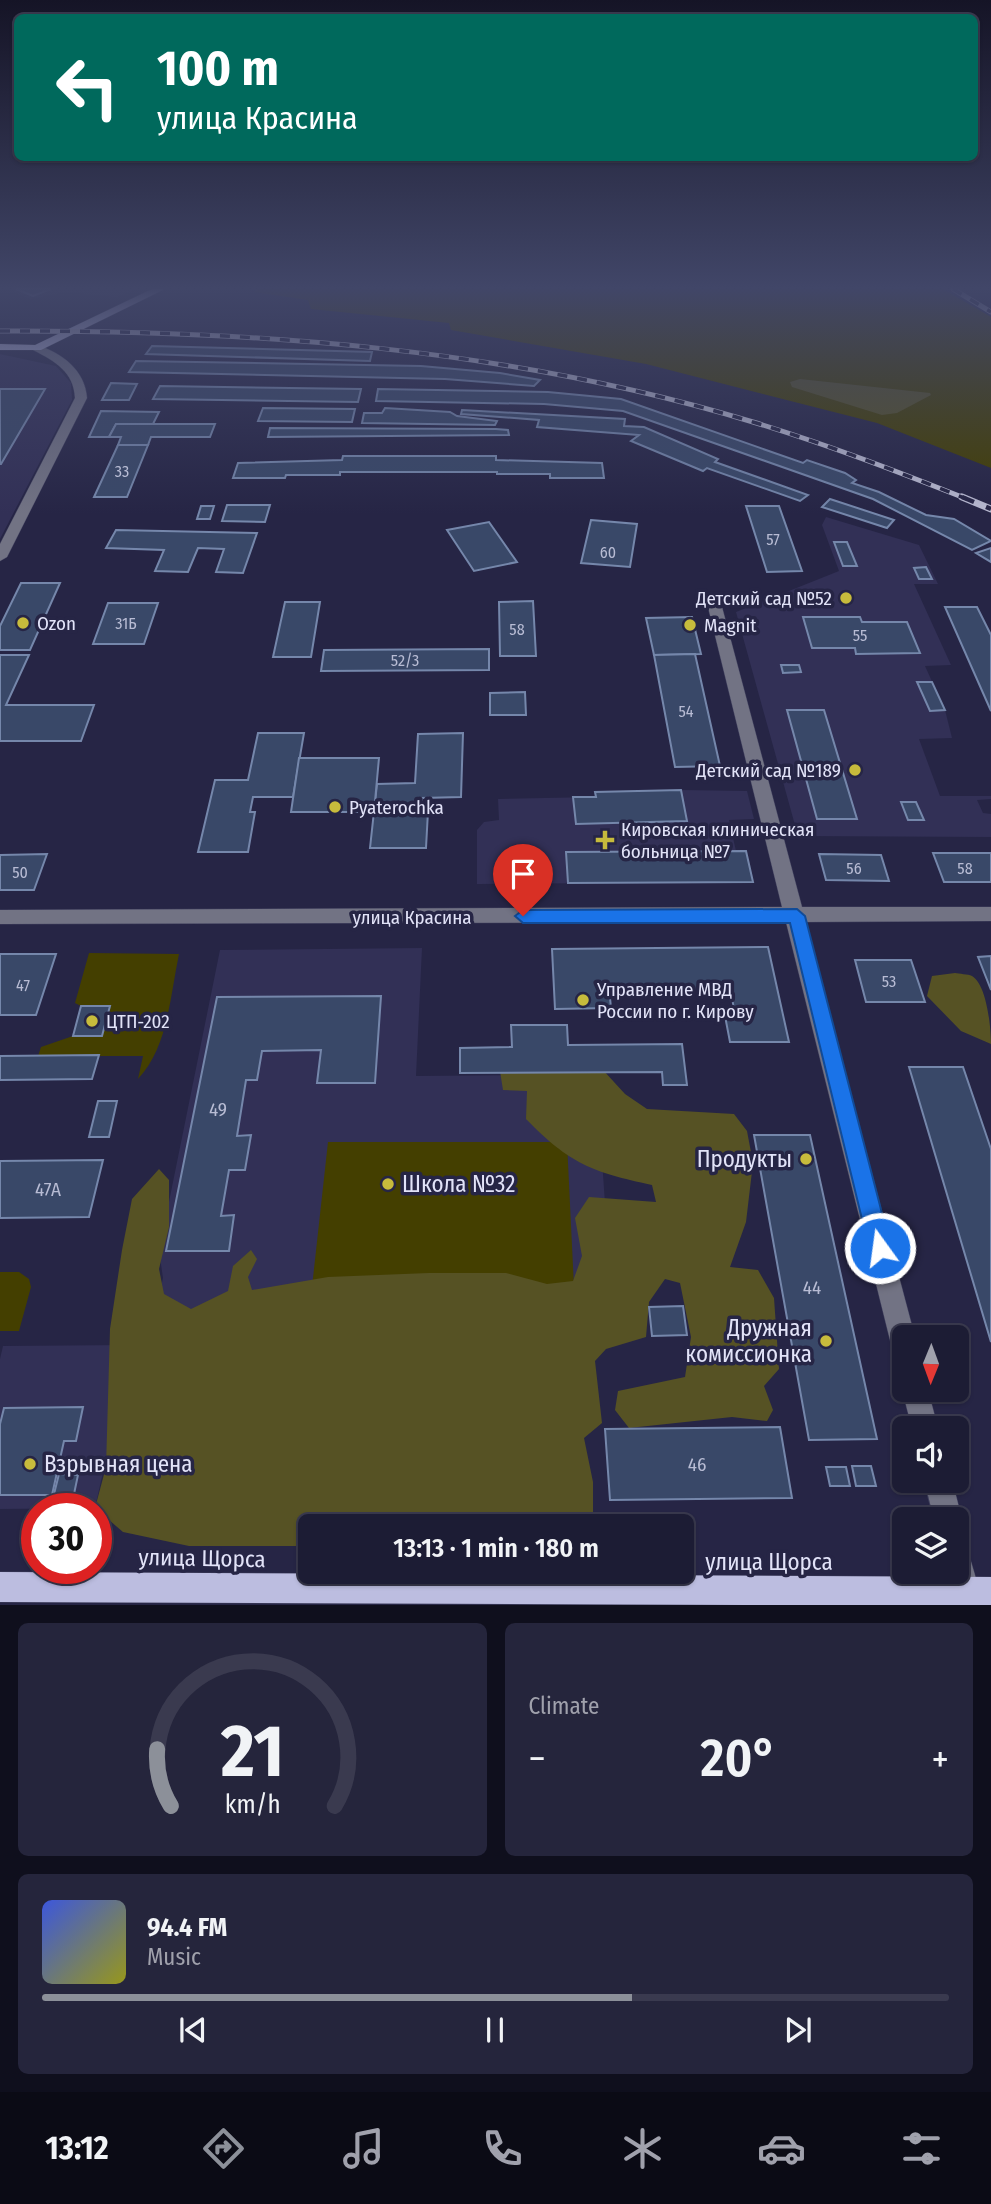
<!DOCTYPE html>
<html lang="en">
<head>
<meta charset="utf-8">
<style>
	:root { --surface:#1c1c34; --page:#25253c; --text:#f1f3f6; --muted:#a0a1ac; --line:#3a3a4f; --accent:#8c9099 }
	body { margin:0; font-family:"Fira Sans Condensed",sans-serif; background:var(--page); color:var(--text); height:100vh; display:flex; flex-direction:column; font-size:26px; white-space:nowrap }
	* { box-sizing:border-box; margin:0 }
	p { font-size:23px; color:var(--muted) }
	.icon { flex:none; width:38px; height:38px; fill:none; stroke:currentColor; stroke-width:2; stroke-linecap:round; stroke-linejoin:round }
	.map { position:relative; height:1605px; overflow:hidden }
	.sheet { display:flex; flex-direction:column; gap:18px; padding:18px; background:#0f0f1d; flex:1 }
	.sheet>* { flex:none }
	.guide { position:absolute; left:14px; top:14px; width:964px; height:147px; border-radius:10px; box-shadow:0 2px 5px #0004,0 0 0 2px var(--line); background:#00695c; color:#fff; overflow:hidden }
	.needle { width:46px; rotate:181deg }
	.controls { position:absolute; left:892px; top:1325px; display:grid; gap:14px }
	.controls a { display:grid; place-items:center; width:77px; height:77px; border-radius:10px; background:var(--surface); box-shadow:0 2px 5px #0004,0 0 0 2px var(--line); font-size:35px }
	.speed { position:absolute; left:21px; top:1493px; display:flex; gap:14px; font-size:35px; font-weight:700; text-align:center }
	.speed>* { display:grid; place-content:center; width:91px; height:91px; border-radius:50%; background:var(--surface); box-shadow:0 2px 5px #0004,0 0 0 2px var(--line); line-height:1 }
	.speed .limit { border:10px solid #d22; background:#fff; color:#111 }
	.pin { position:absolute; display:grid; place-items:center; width:60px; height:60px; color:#fff; margin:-72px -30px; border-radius:50% 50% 50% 0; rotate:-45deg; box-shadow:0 0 7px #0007 }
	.pin .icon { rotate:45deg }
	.me { position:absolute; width:77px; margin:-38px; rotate:346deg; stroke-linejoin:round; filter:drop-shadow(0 0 5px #0008) }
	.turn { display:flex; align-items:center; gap:24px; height:147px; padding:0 28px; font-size:32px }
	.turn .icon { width:91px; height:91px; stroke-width:2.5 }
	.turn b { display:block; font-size:49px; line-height:60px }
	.big { font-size:52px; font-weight:600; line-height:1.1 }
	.sheet .widget { flex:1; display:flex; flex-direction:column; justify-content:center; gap:10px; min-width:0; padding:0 24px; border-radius:10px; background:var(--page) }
	.sheet .dial { align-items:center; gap:0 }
	.dial svg { height:182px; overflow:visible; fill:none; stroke:var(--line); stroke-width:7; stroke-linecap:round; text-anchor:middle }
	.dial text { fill:var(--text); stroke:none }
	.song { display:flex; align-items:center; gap:21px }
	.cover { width:84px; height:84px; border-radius:10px; background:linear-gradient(135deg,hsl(230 70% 55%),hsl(60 70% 35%)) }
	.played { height:7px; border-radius:4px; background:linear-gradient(90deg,var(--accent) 65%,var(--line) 65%) }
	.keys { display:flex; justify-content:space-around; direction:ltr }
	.heat { display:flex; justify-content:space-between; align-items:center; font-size:38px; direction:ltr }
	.sheet .tiles { flex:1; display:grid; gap:18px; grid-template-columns:1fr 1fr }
	.widget:last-child { grid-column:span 2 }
	.trip { position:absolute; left:298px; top:1514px; width:396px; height:70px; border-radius:10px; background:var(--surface); box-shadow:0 2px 5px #0004,0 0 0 2px var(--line); font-weight:600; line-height:70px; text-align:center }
	.menu { display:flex; height:112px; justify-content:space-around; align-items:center; background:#0b0b15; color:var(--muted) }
	.menu .icon { width:49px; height:49px }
	.menu .on { color:var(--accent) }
	.menu b { font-size:32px; color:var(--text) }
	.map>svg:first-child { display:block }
	.built { fill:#323056 }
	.green { fill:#443f00 }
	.forest { fill:#565224 }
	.building { fill:#394868; stroke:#7587ab; stroke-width:2 }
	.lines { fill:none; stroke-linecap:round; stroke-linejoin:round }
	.minor-casing { stroke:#40405e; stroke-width:1 }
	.major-casing { stroke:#40405e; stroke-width:1 }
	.minor { fill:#727384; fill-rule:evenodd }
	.major { fill:#bcbde0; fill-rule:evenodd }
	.rail-far1-casing { stroke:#b8b9d0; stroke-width:5 }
	.rail-casing { stroke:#b8b9d0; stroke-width:7 }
	.rail-far1 { stroke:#262545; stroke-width:3.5; stroke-dasharray:10; stroke-linecap:butt }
	.rail { stroke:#262545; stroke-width:4.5; stroke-dasharray:13; stroke-linecap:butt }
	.route { fill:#1a73e8; stroke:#114b97; stroke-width:2 }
	.poi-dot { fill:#c7bb3c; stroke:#262545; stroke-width:2.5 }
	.labels { text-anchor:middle; stroke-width:7; stroke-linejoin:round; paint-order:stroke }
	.number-label { font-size:16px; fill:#b8bcd4 }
	.poi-label { font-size:19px; fill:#e2e3f8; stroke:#262545; text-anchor:start }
	.street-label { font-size:19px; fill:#e2e3f8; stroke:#262545 }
	.near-number-label { font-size:19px; fill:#b8bcd4 }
	.near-poi-label { font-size:23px; fill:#e2e3f8; stroke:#262545; text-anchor:end }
	.near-street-label { font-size:23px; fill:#e2e3f8; stroke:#262545 }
</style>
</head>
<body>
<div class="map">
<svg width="991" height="1606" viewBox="0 0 991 1606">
	<rect width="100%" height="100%" fill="#262545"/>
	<!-- built -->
	<g class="built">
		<path d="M7 289H135L117 297 66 292 30 299Z"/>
		<path d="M0 354 56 366 71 383 72 400 0 539Z"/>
		<path d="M826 517 919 545 938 584H914L951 665 925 666 945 710 952 738 919 739 940 796H991V799L977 800 983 813 991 814V837L798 836 736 612 839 571 822 525Z"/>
		<path d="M681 790 747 791 754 819 729 820 736 851H746L753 882 477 884V830L484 822 499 820 498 799 595 797V792Z"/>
		<path d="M422 948 416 1076 533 1075 599 1116 610 1276 154 1321 163 1278 159 1251 220 950Z"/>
		<path d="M131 1345 95 1508 0 1509V1359L3 1346Z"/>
	</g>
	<!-- green -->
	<g class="green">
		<path d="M258 289H943L991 317V468L877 423 646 364 451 330 449 323 311 309 308 300 254 292Z"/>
		<path d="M89 953 179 954C170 997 168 1047 138 1079L143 1056H38L41 1047 73 1036 102 1035 110 1006H81L75 1003Z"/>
		<path d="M328 1142H567L574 1287H312Z"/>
		<path d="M0 1272H19L29 1279 31 1287 19 1331H0Z"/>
	</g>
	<!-- forest -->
	<g class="forest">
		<path d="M800 379 930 393 931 395 897 413 882 415 792 387 790 382Z"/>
		<path d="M955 973C959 974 968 974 972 976 987 985 991 1028 991 1044L961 1031 927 996 932 976Z"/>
		<path d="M592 1058 625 1094 647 1109 734 1114 747 1131 753 1163 746 1222 730 1267 758 1270 774 1298 779 1369 764 1386 773 1410 767 1421 732 1417 629 1428 615 1410 618 1391 685 1377 691 1337 680 1283 665 1279 649 1302 646 1337 606 1349 595 1361 602 1423 584 1438 593 1482V1526H310V1546H189L123 1532 95 1508 106 1467 110 1329 122 1250 132 1199 159 1169 169 1180V1227L159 1269 164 1294 191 1309 228 1291 233 1266 251 1250 257 1259 248 1277 252 1290 328 1277 429 1273H506L547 1284 573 1281 582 1256 575 1218 589 1197 656 1202 652 1185C592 1172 570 1164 526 1119L527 1091 503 1090 498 1059Z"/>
	</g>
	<!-- building -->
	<g class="building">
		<path d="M16 289H51L33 296Z"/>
		<path d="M152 346 372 352 370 361 146 354Z"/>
		<path d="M136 361 421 366 500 373 540 380 534 386 445 379 129 372Z"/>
		<path d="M111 383 137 384 129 400H102Z"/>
		<path d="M160 386 361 389 358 402 153 399Z"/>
		<path d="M0 389H45L1 464H0Z"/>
		<path d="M378 389 548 392 621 399 803 463 807 460 845 473 856 480 852 483 879 492 926 515 954 519 991 541 972 550 873 499 623 411 544 404 376 401Z"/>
		<path d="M263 408 355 409 352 422 258 421Z"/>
		<path d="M385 408 450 412 457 416 497 421 495 425 362 423 364 413H382Z"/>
		<path d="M462 410 625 419 624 426 644 427 718 459 715 462 808 495 800 501 707 468 703 471 631 441 639 435 537 427 539 420 461 414Z"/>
		<path d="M101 411 159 412 153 424H116L109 437H89Z"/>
		<path d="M116 424H215L210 437H151L148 445H118L121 437H109Z"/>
		<path d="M270 428 496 429 508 430 509 435 268 437Z"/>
		<path d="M118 445H148L127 497H94Z"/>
		<path d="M343 456H496V460L602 463 604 478H550V474H497V472H340V475H286L285 478H233L238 463 342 460Z"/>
		<path d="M830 499 894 520 887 528 822 507Z"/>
		<path d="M227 505H270L265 522 222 521Z"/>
		<path d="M201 506H214L210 519H197Z"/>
		<path d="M746 506H779L802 571 767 572Z"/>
		<path d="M591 520 637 524 630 567 581 563Z"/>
		<path d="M489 522 517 562 474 571 447 530Z"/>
		<path d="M116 530 257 533 243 573 216 572 224 549 198 548 188 572 155 571 164 550 106 548Z"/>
		<path d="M834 542H847L857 566H843Z"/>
		<path d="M991 548V562L976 553Z"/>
		<path d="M926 567 932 579H919L914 568Z"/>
		<path d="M21 583H60L30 650H0V626Z"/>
		<path d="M533 601 536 656H500L499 602Z"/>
		<path d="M285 602H320L311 657H273Z"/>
		<path d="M108 603H158L144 644H93Z"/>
		<path d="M945 607H977L991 635V711Z"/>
		<path d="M692 617 701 654 654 655 646 618Z"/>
		<path d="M803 617H860L862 622H907L920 653 856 654 855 648H812Z"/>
		<path d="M489 649V670L321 671 324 650Z"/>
		<path d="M695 654 720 766 675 767 654 655Z"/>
		<path d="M0 655H29L6 705H94L81 741H0Z"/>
		<path d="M781 665H799L801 672 783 673Z"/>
		<path d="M917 682H932L945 710 930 711Z"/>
		<path d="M525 692 526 715H490V693Z"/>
		<path d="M787 710H824L857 819H817Z"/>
		<path d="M258 733H304L293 797H253L250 812H255L248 852H198L215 780H248Z"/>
		<path d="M463 733 461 797 422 798V810L428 811 426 848H370L377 784 415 783 418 734Z"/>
		<path d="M299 758H379L374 812H291Z"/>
		<path d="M681 790 687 821 576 824 573 797H596L595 792Z"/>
		<path d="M901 802H916L924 820H908Z"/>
		<path d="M746 851 753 882 568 883 566 852Z"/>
		<path d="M933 853H991V882H944Z"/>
		<path d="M47 854 34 890H0V855Z"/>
		<path d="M819 854 881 855 889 881 826 880Z"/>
		<path d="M768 947 789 1042H730L725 1016H735L731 991H622L621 986 609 987 611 1008 555 1009 552 949Z"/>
		<path d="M0 954H56L36 1015H0Z"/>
		<path d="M991 956V990L978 957Z"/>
		<path d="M855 960H911L925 1002H866Z"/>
		<path d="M381 996 375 1083H317L321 1050 262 1051 257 1080H246L237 1136 251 1135 245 1170H229L221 1216 234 1215 229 1251H166L217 997Z"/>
		<path d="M81 1006H110L102 1036H73Z"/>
		<path d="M511 1025H567L568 1045 682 1044 687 1085H663L662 1072 460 1073V1048L512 1047Z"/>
		<path d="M99 1055 92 1079 0 1080V1056Z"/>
		<path d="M909 1067H963L991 1149V1342Z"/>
		<path d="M98 1101H117L109 1137H89Z"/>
		<path d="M754 1135H810L877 1439 809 1440Z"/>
		<path d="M103 1160 89 1217 0 1218V1161Z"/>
		<path d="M683 1306 687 1335 652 1336 649 1307Z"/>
		<path d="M83 1407 76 1441H64L52 1495H0V1424L4 1408Z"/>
		<path d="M780 1427 792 1498 610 1500 605 1429Z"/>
		<path d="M852 1466H871L876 1486H856Z"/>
		<path d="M826 1467H846L850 1486H830Z"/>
		<path d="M59 1474 78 1475 74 1494H54Z"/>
	</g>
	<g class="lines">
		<!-- minor casing -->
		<g class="minor-casing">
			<g id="minor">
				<path d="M37 345C62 353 85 370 87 398L7 557 0 561V544L75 398C74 372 55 361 33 350L32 348Z"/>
				<path d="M715 603 722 607 802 907H991V921L805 922 915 1337H905V1361L896 1357 892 1348 786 922 0 924V910L782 907 708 607Z"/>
				<path d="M905 1383V1390H928L938 1428H912L902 1390Z"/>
				<path d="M924 1480H952L962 1519 958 1529 957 1519H934Z"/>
				<path d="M957 1544 967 1548 982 1599 979 1606H955L946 1572H957Z"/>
			</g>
		</g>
		<!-- major casing -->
		<g class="major-casing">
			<g id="major">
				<path d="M152 289H165L41 350H0V344L35 345Z"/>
				<path d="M0 1572 991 1577V1606L0 1602Z"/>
			</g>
		</g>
		<!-- minor -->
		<use href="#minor" class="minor"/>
		<!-- major -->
		<use href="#major" class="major"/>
		<!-- rail-far1 casing -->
		<g class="rail-far1-casing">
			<g id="rail-far1">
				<path d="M953 289 991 312"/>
				<path d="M0 331C254 330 508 348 753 422 826 444 896 471 967 499"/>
			</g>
		</g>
		<!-- rail casing -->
		<g class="rail-casing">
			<path id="rail" d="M962 497 991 509"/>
		</g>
		<!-- rail-far1 -->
		<use href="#rail-far1" class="rail-far1"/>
		<!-- rail -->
		<use href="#rail" class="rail"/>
	</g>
	<!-- sky -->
	<linearGradient id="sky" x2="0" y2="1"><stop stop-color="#151426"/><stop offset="0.56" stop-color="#414668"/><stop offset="1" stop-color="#414668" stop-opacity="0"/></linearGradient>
	<rect width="991" height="514" fill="url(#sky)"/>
	<!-- route -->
	<path class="route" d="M797 909 805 916 891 1248 887 1255 880 1258 872 1255 869 1248 790 923H523L515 916 523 910Z"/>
	<!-- markers -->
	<g class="poi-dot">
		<circle cx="846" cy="598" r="7"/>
		<circle cx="23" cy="623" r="7"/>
		<circle cx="690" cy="625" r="7"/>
		<circle cx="855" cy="770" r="7"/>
		<circle cx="335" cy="807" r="7"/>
		<path d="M601.5 829.5h7v7h7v7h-7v7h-7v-7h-7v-7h7z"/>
		<circle cx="583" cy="1000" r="7"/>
		<circle cx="92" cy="1021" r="7"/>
		<circle cx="806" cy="1159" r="7"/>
		<circle cx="388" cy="1184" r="7"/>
		<circle cx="826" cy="1341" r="7"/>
		<circle cx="30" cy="1464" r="7"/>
	</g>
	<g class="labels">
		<!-- number labels -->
		<g class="number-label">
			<text x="122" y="477">33</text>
			<text x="773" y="545">57</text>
			<text x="608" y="558">60</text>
			<text x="126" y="629">31Б</text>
			<text x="517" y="635">58</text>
			<text x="860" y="641">55</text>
			<text x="405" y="666">52/3</text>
			<text x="686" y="717">54</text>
			<text x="854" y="874">56</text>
			<text x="965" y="874">58</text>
			<text x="20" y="878">50</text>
			<text x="889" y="987">53</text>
			<text x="23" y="991">47</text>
		</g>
		<!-- poi labels -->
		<g class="poi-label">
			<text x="832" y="605" text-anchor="end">Детский сад №52</text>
			<text x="37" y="630">Ozon</text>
			<text x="704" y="632">Magnit</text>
			<text x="841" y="777" text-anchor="end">Детский сад №189</text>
			<text x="349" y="814">Pyaterochka</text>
			<text x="621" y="836">Кировская клиническая<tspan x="621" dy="22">больница №7</tspan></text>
			<text x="597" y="996">Управление МВД<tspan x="597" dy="22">России по г. Кирову</tspan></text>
			<text x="106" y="1028">ЦТП-202</text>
		</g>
		<!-- street labels -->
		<g class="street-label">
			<text x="412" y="924">улица Красина</text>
		</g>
		<!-- near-number labels -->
		<g class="near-number-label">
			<text x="218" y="1116">49</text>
			<text x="48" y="1196">47А</text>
			<text x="812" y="1294">44</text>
			<text x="697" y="1471">46</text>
		</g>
		<!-- near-poi labels -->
		<g class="near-poi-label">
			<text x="792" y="1167">Продукты</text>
			<text x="402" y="1192" text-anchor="start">Школа №32</text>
			<text x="812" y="1336">Дружная<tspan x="812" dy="26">комиссионка</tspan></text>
			<text x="44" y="1472" text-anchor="start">Взрывная цена</text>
		</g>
		<!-- near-street labels -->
		<g class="near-street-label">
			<text transform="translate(202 1558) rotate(1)" y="8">улица Щорса</text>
			<text x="769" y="1570">улица Щорса</text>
		</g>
	</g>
</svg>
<div class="controls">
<a><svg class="needle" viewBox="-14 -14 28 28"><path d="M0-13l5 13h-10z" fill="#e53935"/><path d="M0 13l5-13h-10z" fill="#a0a1ac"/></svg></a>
<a><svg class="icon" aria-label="sound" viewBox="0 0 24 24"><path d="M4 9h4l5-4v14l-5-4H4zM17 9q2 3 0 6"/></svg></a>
<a><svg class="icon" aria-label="layers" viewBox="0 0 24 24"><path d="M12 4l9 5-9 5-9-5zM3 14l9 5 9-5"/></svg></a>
</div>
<div class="speed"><div class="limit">30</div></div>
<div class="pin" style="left:523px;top:916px;background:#d93025"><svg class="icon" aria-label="arrive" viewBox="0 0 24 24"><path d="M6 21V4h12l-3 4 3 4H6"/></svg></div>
<svg class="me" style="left:880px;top:1248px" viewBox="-20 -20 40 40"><circle r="17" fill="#1a73e8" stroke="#fff" stroke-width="3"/><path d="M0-11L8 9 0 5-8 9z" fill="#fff"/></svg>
<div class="trip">13:13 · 1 min · 180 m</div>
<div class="guide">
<div class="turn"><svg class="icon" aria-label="left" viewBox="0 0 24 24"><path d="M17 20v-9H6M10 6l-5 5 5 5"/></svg><div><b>100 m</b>улица Красина</div></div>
</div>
</div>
<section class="sheet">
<div class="tiles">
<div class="widget dial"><svg viewBox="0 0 100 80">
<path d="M14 69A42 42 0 1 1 86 69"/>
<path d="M14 69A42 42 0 0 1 8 44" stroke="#8c9099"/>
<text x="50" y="56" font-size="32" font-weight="700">21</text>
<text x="50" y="72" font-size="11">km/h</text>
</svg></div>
<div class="widget"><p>Climate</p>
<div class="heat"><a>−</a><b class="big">20°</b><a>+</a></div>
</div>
<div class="widget">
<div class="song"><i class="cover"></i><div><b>94.4 FM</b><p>Music</p></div></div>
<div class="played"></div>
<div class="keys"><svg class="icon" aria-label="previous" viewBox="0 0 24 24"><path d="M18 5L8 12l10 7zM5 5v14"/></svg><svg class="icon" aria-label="pause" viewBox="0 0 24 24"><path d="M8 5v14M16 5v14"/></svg><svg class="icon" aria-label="next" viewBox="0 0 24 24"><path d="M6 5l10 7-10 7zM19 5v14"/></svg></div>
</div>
</div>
</section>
<nav class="menu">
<b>13:12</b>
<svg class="icon on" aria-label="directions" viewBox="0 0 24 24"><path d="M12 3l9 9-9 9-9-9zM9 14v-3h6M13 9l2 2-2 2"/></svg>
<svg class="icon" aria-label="music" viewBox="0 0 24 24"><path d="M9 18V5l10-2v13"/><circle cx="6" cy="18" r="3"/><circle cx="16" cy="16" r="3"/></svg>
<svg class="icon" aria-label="phone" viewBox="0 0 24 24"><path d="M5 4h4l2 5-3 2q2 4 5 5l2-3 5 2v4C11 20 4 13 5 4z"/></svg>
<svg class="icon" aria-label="climate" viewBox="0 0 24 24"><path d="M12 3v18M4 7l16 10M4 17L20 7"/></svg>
<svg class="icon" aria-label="car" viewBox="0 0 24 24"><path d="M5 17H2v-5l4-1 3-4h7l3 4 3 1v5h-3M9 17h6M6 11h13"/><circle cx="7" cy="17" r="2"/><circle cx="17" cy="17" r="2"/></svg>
<svg class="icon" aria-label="filters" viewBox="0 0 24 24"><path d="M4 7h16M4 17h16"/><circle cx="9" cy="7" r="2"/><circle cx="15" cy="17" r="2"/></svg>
</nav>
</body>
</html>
